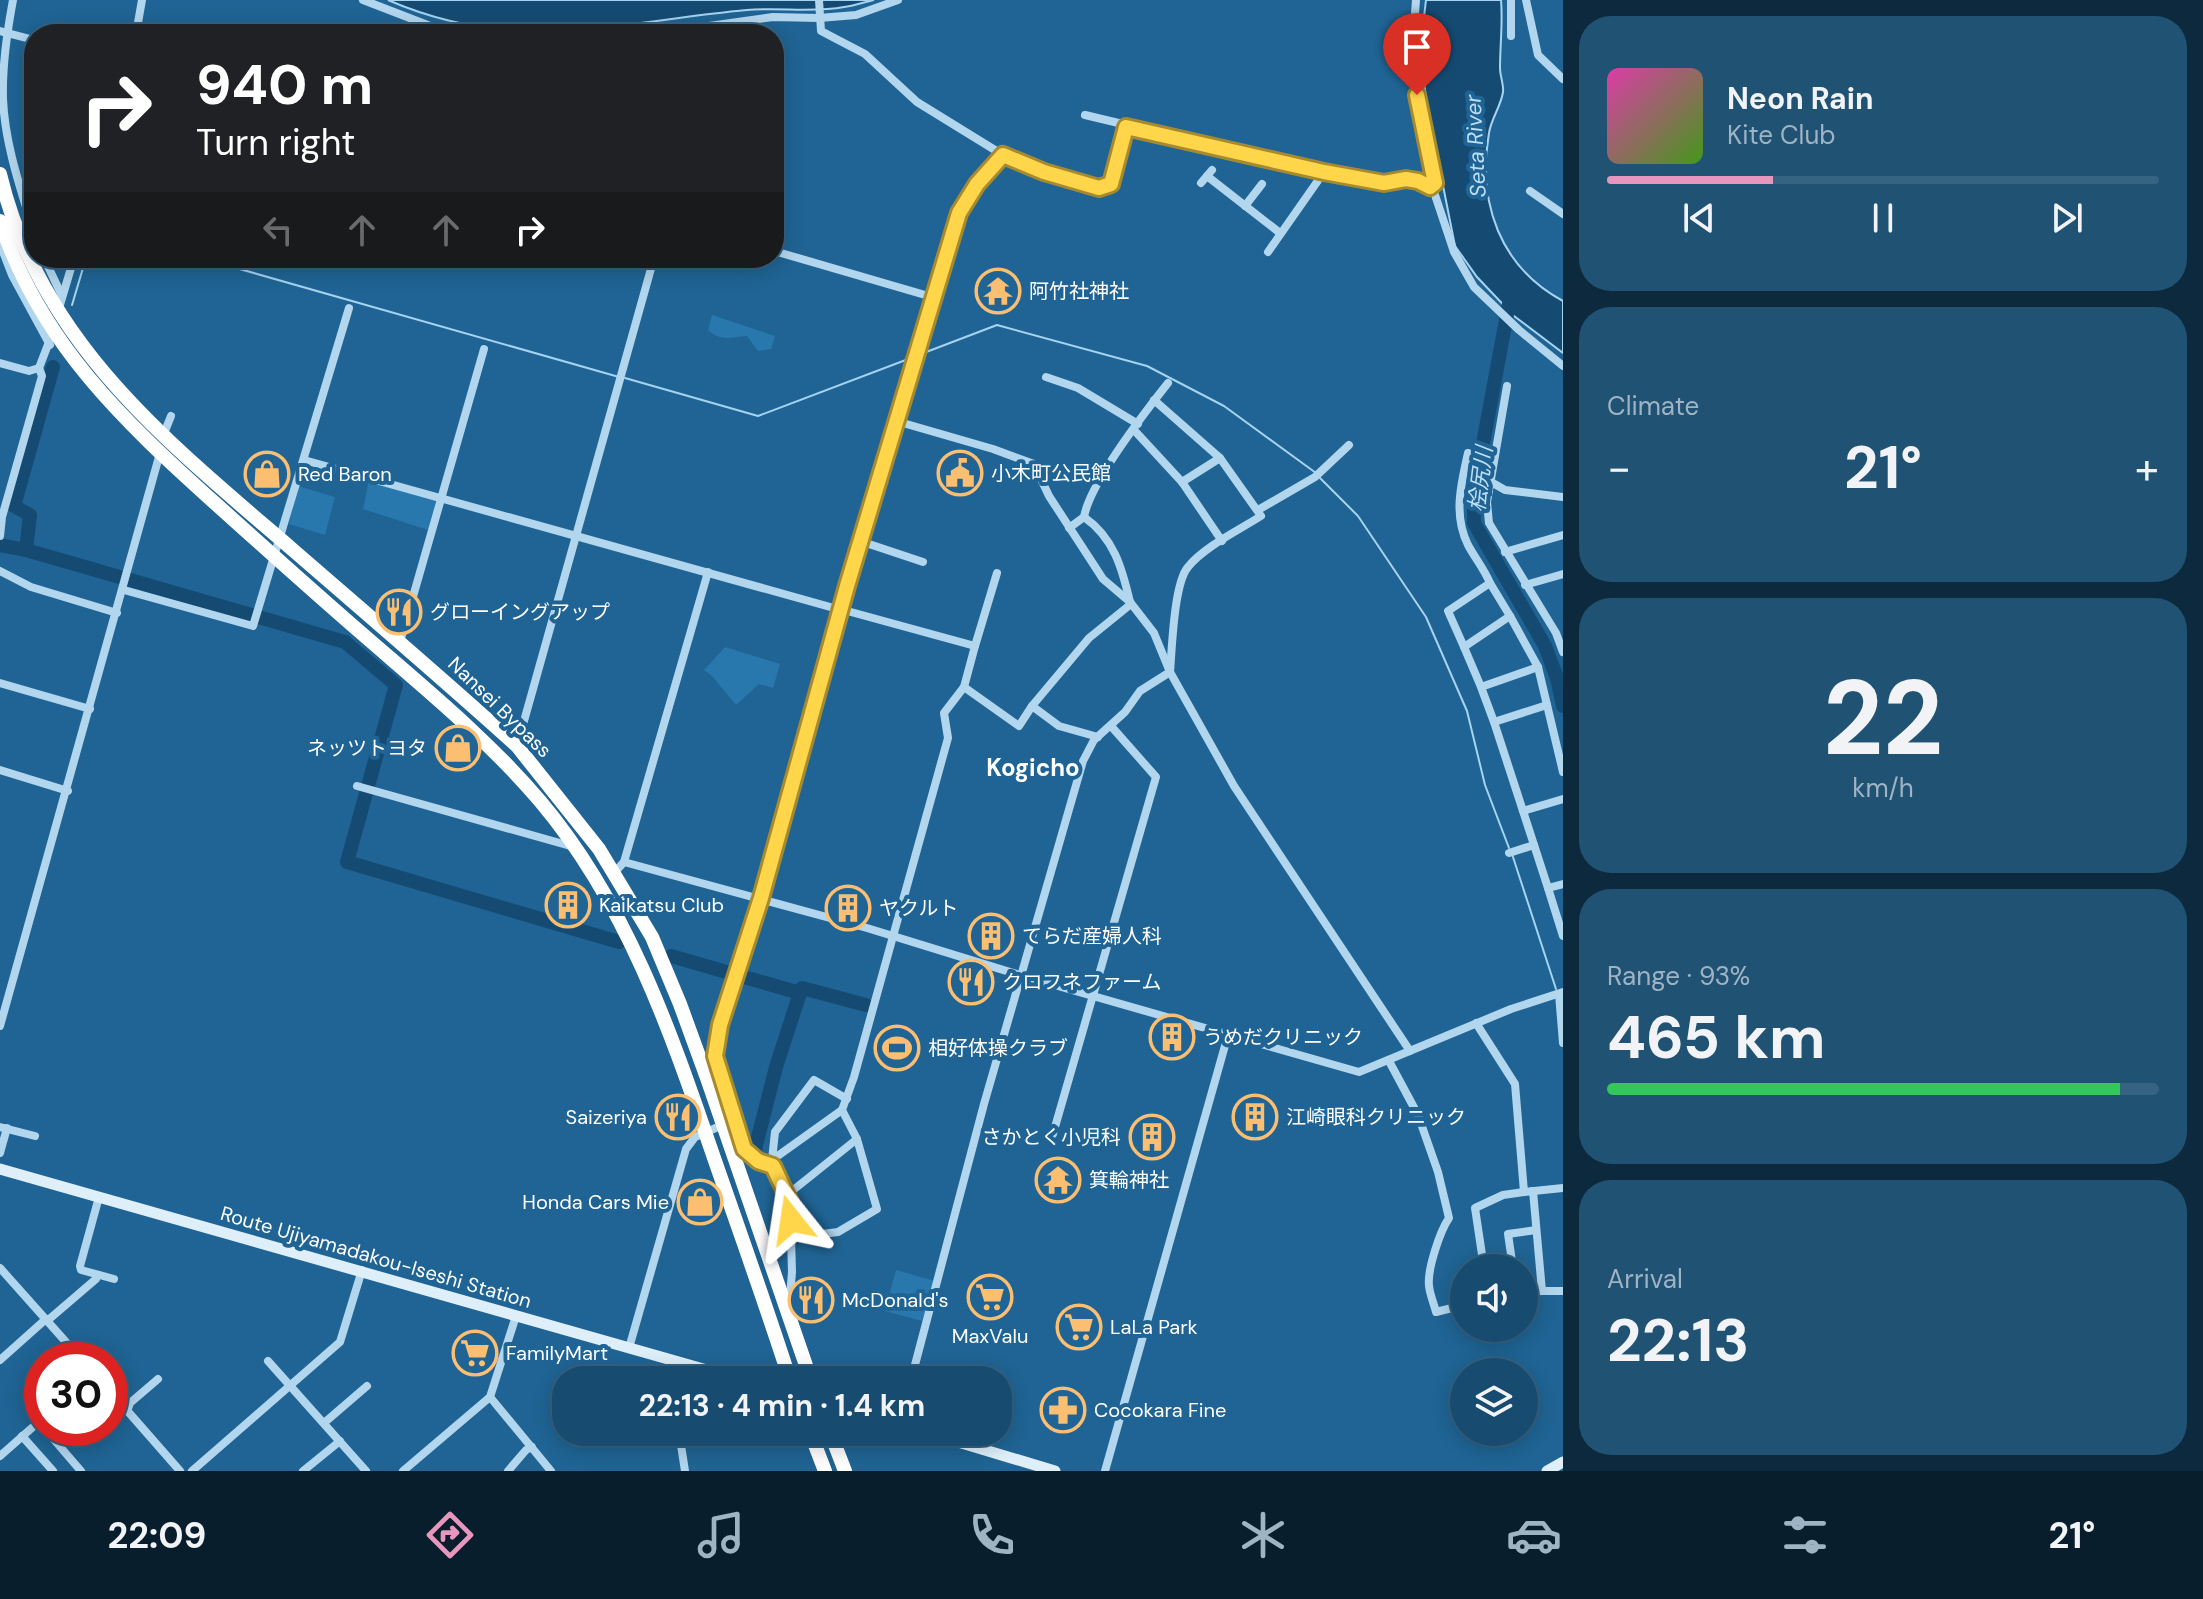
<!DOCTYPE html>
<html lang="en">
<head>
<meta charset="utf-8">
<style>
	:root { --surface:#174b6f; --page:#205274; --text:#f1f3f6; --muted:#9eb3c3; --line:#366382; --accent:#e797bd }
	body { margin:0; font-family:"DM Sans","Noto Sans JP",sans-serif; background:var(--page); color:var(--text); height:100vh; display:flex; flex-direction:column; font-size:30px; white-space:nowrap }
	* { box-sizing:border-box; margin:0 }
	p { font-size:26px; color:var(--muted) }
	.icon { flex:none; width:44px; height:44px; fill:none; stroke:currentColor; stroke-width:2; stroke-linecap:round; stroke-linejoin:round }
	.map { position:relative; flex:1; overflow:hidden }
	.details { display:flex; flex-direction:column; gap:16px; padding:16px; background:#0d293d; width:640px }
	.details>* { flex:none }
	.banner { position:absolute; left:24px; top:24px; width:760px; height:244px; border-radius:32px; box-shadow:0 4px 20px #0003,0 0 0 2px var(--line); background:#202124; color:#fff; overflow:hidden }
	.buttons { position:absolute; left:1450px; top:1254px; display:grid; gap:16px }
	.buttons a { display:grid; place-items:center; width:88px; height:88px; border-radius:50%; background:var(--surface); box-shadow:0 4px 20px #0003,0 0 0 2px var(--line); font-size:40px }
	.speed { position:absolute; left:24px; top:1342px; display:flex; gap:16px; font-size:40px; font-weight:700; text-align:center }
	.speed>* { display:grid; place-content:center; width:104px; height:104px; border-radius:50%; background:var(--surface); box-shadow:0 4px 20px #0003,0 0 0 2px var(--line); line-height:1 }
	.speed .limit { border:12px solid #d22; background:#fff; color:#111 }
	.pin { position:absolute; display:grid; place-items:center; width:68px; height:68px; color:#fff; margin:-82px -34px; border-radius:50% 50% 50% 0; rotate:-45deg; box-shadow:0 0 8px #0007 }
	.pin .icon { rotate:45deg }
	.me { position:absolute; width:88px; margin:-44px; rotate:345deg; stroke-linejoin:round; filter:drop-shadow(0 0 6px #0008) }
	.turn { display:flex; align-items:center; gap:28px; height:168px; padding:0 40px; font-size:36px }
	.turn .icon { width:104px; height:104px; stroke-width:2.5 }
	.turn b { display:block; font-size:56px; line-height:68px }
	.lanes { display:flex; align-items:center; height:76px; padding:0 40px; background:#0003; justify-content:center; gap:40px; direction:ltr }
	.lanes .off { opacity:.35 }
	.big { font-size:60px; font-weight:700; line-height:1.1 }
	.details .card { flex:1; display:flex; flex-direction:column; justify-content:center; gap:12px; min-width:0; padding:0 28px; border-radius:32px; background:var(--page) }
	.details .dial { align-items:center; gap:0 }
	.dial b { font-size:104px; line-height:1 }
	.song { display:flex; align-items:center; gap:24px }
	.cover { width:96px; height:96px; border-radius:12px; background:linear-gradient(135deg,hsl(320 70% 55%),hsl(100 70% 35%)) }
	.played { height:8px; border-radius:4px; background:linear-gradient(90deg,var(--accent) 30%,var(--line) 30%) }
	.keys { display:flex; justify-content:space-around; direction:ltr }
	.heat { display:flex; justify-content:space-between; align-items:center; font-size:44px; direction:ltr }
	.charge { height:12px; border-radius:6px; background:linear-gradient(90deg,#34c759 93%,var(--line) 0) }
	.trip { position:absolute; left:552px; top:1366px; width:460px; height:80px; border-radius:32px; background:var(--surface); box-shadow:0 4px 20px #0003,0 0 0 2px var(--line); font-weight:700; line-height:80px; text-align:center }
	.tabs { display:flex; height:128px; justify-content:space-around; align-items:center; background:#091e2c; color:var(--muted) }
	.tabs .icon { width:56px; height:56px }
	.tabs .selected { color:var(--accent) }
	.tabs b { font-size:36px; color:var(--text) }
	main { display:flex; flex:1; min-height:0 }
	.map>svg:first-child { display:block }
	.green { fill:#2878ad }
	.water { fill:#154b73; stroke:#a5d3f0; stroke-width:2 }
	.lines { fill:none; stroke-linecap:round; stroke-linejoin:round }
	.stream { stroke:#a5d3f0; stroke-width:2 }
	.river { stroke:#154b73; stroke-width:14 }
	.street { stroke:#b2d6ee; stroke-width:8 }
	.secondary { stroke:#deeffa; stroke-width:11 }
	.highway { stroke:#fff; stroke-width:14 }
	.route-casing { stroke:#a68a30; stroke-width:20 }
	.route { stroke:#ffd54a; stroke-width:14 }
	.labels { text-anchor:middle; stroke-width:8; stroke-linejoin:round; paint-order:stroke }
	.poi-label { font-size:20px; fill:#fff; stroke:#1f6494; text-anchor:start }
	.street-label { font-size:20px; fill:#fff; stroke:#1f6494 }
	.water-label { font-size:22px; font-style:italic; fill:#bedff5; stroke:#1f6494 }
	.quarter-label { font-size:24px; font-weight:bold; fill:#fff; stroke:#1f6494 }
</style>
</head>
<body>
<main>
<div class="map">
<svg width="1563" height="1471" viewBox="0 0 1563 1471">
	<rect width="100%" height="100%" fill="#1f6494"/>
	<!-- green -->
	<g class="green">
		<path d="M712 315 775 336 771 349 758 351 747 336C732 337 720 342 708 330Z"/>
		<path d="M369 480 436 500 428 530 363 509Z"/>
		<path d="M298 486 335 497 325 535 289 524Z"/>
		<path d="M725 647 780 664 773 688 759 684 736 705 712 676 704 670Z"/>
		<path d="M896 1270 935 1281 922 1321 885 1311Z"/>
	</g>
	<!-- water -->
	<g class="water">
		<path d="M388 0H874C864 2 854 6 844 7 813 13 779 7 747 10 615 22 517 56 388 0Z"/>
		<path d="M1426 0H1501C1503 23 1500 45 1500 68 1500 76 1504 85 1503 92 1501 106 1491 119 1489 133 1477 203 1500 267 1563 301V353L1514 316 1477 277 1455 246 1427 105 1420 51Z"/>
	</g>
	<g class="lines">
		<!-- stream -->
		<g class="stream">
			<path d="M201 258 619 377"/>
			<path d="M72 305 86 258"/>
			<path d="M921 354 997 325 1147 366 1224 406 1316 473"/>
			<path d="M625 378 758 416 911 358"/>
			<path d="M1320 478 1358 516 1426 617 1467 711 1485 785 1509 848"/>
			<path d="M1512 854 1556 989"/>
		</g>
		<!-- river -->
		<g class="river">
			<path d="M1511 293 1474 492V523L1545 646 1557 678 1563 706"/>
			<path d="M0 545 26 550 30 515 14 506 53 367"/>
			<path d="M26 550 345 642 396 685 347 862 619 942"/>
			<path d="M671 956 800 993 802 988 866 1005"/>
			<path d="M754 1153 776 1067 800 993"/>
		</g>
		<!-- street -->
		<g class="street">
			<path d="M13 0C7 32 2 66 3 99 5 145 21 190 34 233"/>
			<path d="M363 0 451 34"/>
			<path d="M819 0 821 31 865 54 917 102 1003 155 1044 172 1099 188 1111 184 1126 127"/>
			<path d="M1416 0 1411 66 1435 183 1430 187"/>
			<path d="M1511 0V36"/>
			<path d="M1526 0 1538 55 1563 79"/>
			<path d="M0 31 34 40"/>
			<path d="M136 34 142 0"/>
			<path d="M652 34 773 17 819 18 856 15 898 0"/>
			<path d="M1085 115 1324 172 1384 183 1406 179 1426 184 1434 192 1454 252 1474 287 1519 330 1563 366"/>
			<path d="M1207 176 1280 233"/>
			<path d="M1201 183 1212 170"/>
			<path d="M1530 191 1563 214"/>
			<path d="M1245 206 1262 184"/>
			<path d="M0 244 12 275 50 345"/>
			<path d="M774 251 932 297"/>
			<path d="M1268 252 1324 172"/>
			<path d="M44 258 62 296"/>
			<path d="M59 308 74 258"/>
			<path d="M0 363 29 371 39 368"/>
			<path d="M1046 377 1078 388 1138 424"/>
			<path d="M1507 386 1487 502 1489 523 1556 633 1563 652"/>
			<path d="M896 421 993 449 1034 464 1049 496 1103 579 1130 602 1154 633 1170 672 1234 786 1410 1051"/>
			<path d="M1134 430 1182 482 1222 541"/>
			<path d="M163 436 171 416"/>
			<path d="M1468 453C1461 484 1453 515 1468 545 1475 558 1484 569 1490 583"/>
			<path d="M304 460 841 610"/>
			<path d="M1182 482 1220 458"/>
			<path d="M1491 482 1505 490 1563 497"/>
			<path d="M1258 510 1315 477 1349 445"/>
			<path d="M1084 517C1114 538 1122 568 1130 602"/>
			<path d="M1069 528 1084 517C1090 483 1145 412 1168 383"/>
			<path d="M0 536 2 517 42 376 39 368 54 329"/>
			<path d="M860 541 923 562"/>
			<path d="M1505 552 1563 535"/>
			<path d="M0 571 31 587 117 613"/>
			<path d="M1525 585 1563 574"/>
			<path d="M124 590 253 626 349 308"/>
			<path d="M400 642 484 349"/>
			<path d="M975 646 997 573"/>
			<path d="M1464 647 1448 611 1490 583 1510 616"/>
			<path d="M1538 667 1563 772"/>
			<path d="M0 683 90 709"/>
			<path d="M964 687 1019 726 1032 706 1059 726 1098 737"/>
			<path d="M1481 687 1464 647 1510 616 1538 667 1481 687 1494 722"/>
			<path d="M1032 706 1089 638 1131 604"/>
			<path d="M517 746 654 258"/>
			<path d="M0 770 68 791"/>
			<path d="M357 786 574 847"/>
			<path d="M1523 811 1494 722 1547 705"/>
			<path d="M1509 853 1534 845"/>
			<path d="M624 862 867 928 1023 976 1359 1072 1511 1009 1563 992"/>
			<path d="M615 872 624 862 708 572"/>
			<path d="M1563 884 1548 888 1563 936"/>
			<path d="M1548 888 1523 811 1563 799"/>
			<path d="M1559 994 1563 1043"/>
			<path d="M1476 1023 1515 1084 1524 1192 1563 1188"/>
			<path d="M0 1026 160 453"/>
			<path d="M1389 1061 1418 1115 1438 1172 1449 1218C1440 1231 1427 1270 1429 1286 1430 1295 1434 1304 1436 1312L1464 1305"/>
			<path d="M734 1120C742 1144 747 1158 773 1166L790 1202 792 1272 790 1296"/>
			<path d="M0 1127 35 1136"/>
			<path d="M1053 1134 1156 777 1111 726"/>
			<path d="M0 1153 7 1128"/>
			<path d="M772 1160 775 1132 814 1080 847 1099"/>
			<path d="M773 1166 772 1160 842 1110 854 1077 948 738 944 713 964 687 975 646 840 609"/>
			<path d="M1533 1191 1542 1291H1563"/>
			<path d="M787 1195 857 1139 842 1110"/>
			<path d="M99 1197 80 1266 81 1270 114 1279"/>
			<path d="M791 1238 838 1232 877 1209 857 1139"/>
			<path d="M0 1268 82 1360"/>
			<path d="M1484 1268 1475 1208 1503 1195 1524 1192"/>
			<path d="M1513 1268 1508 1234 1536 1230"/>
			<path d="M1524 1292 1542 1291"/>
			<path d="M47 1321 96 1279 97 1275"/>
			<path d="M629 1348 686 1149 695 1137 734 1120 715 1056 720 1025 761 898 847 586 959 213 977 184 1003 155"/>
			<path d="M0 1360 46 1319"/>
			<path d="M268 1361 366 1471"/>
			<path d="M677 1380 679 1362"/>
			<path d="M911 1380 984 1104 1083 761 1094 740 1125 712 1140 691 1170 672C1172 648 1174 583 1188 567 1204 547 1239 530 1261 516L1220 458 1154 400"/>
			<path d="M110 1391 180 1471"/>
			<path d="M490 1397 551 1471"/>
			<path d="M127 1411 130 1403 158 1379"/>
			<path d="M324 1423 367 1386"/>
			<path d="M44 1428 81 1471"/>
			<path d="M679 1432 685 1471"/>
			<path d="M22 1436 53 1471"/>
			<path d="M0 1456 42 1419"/>
			<path d="M192 1471 340 1342 362 1270"/>
			<path d="M303 1471 340 1441"/>
			<path d="M403 1471 490 1397 516 1316"/>
			<path d="M508 1471 526 1450 532 1447"/>
			<path d="M1105 1471 1228 1035"/>
		</g>
		<!-- secondary -->
		<g class="secondary">
			<path d="M0 1169 742 1380"/>
			<path d="M925 1432 1055 1471"/>
			<path d="M1547 1471 1563 1462"/>
		</g>
		<!-- highway -->
		<g class="highway">
			<path d="M0 174C40 343 169 443 293 550 368 615 443 679 517 746L599 849 652 937 680 1004 707 1078 811 1380"/>
			<path d="M0 221C41 344 123 420 216 504 266 549 316 594 367 638 427 690 488 740 540 801 627 904 670 1030 713 1155 739 1230 766 1305 790 1380"/>
			<path d="M810 1432 825 1471"/>
			<path d="M830 1432 845 1471"/>
		</g>
	</g>
	<g class="lines">
		<!-- route casing -->
		<g class="route-casing">
			<path id="route" d="M791 1220 790 1202 773 1166 758 1161 744 1149 715 1056 720 1025 761 898 847 586 959 213 977 184 1003 155 1044 172 1099 188 1111 184 1126 127 1324 172 1384 183 1406 179 1418 181 1430 187 1435 183 1417 95"/>
		</g>
		<!-- route -->
		<use href="#route" class="route"/>
	</g>
	<!-- icons -->
	<defs>
		<g id="temple-ring" transform="scale(2.3)"><circle r="9.5" fill="#1f6494" stroke="#fcbf72" stroke-width="1.5"/><path d="M0-6L5-2H3V0L6.5 2.5H4V6H1.5V3h-3V6H-4V2.5H-6.5L-3 0V-2H-5Z" fill="#fcbf72"/></g>
		<g id="civic-ring" transform="scale(2.3)"><circle r="9.5" fill="#1f6494" stroke="#fcbf72" stroke-width="1.5"/><path d="M-.6-6.5H3V-4.5H.6V-3L4-1V1h2V6H-6V1h2V-1L-.6-3ZM-1.2 2.5V6h2.4V2.5Z" fill="#fcbf72"/></g>
		<g id="shop-ring" transform="scale(2.3)"><circle r="9.5" fill="#1f6494" stroke="#fcbf72" stroke-width="1.5"/><path d="M-5-2.5h2.3a2.7 3.5 0 0 1 5.4 0H5L5.5 6h-11ZM-1.5-2.5h3a1.5 2.3 0 0 0-3 0Z" fill="#fcbf72"/></g>
		<g id="restaurant-ring" transform="scale(2.3)"><circle r="9.5" fill="#1f6494" stroke="#fcbf72" stroke-width="1.5"/><path d="M-5-6h1v4h1v-4h1v4h1v-4h1v5L-1.5 .5V6h-2V.5L-5-1ZM5-6V6H3V1.5H1.5Q1.5-4 5-6Z" fill="#fcbf72"/></g>
		<g id="building-ring" transform="scale(2.3)"><circle r="9.5" fill="#1f6494" stroke="#fcbf72" stroke-width="1.5"/><path d="M-4-6H4V6H1V3H-1V6H-4ZM-2.5-4.3h1.7v1.8h-1.7ZM.8-4.3h1.7v1.8H.8ZM-2.5-1h1.7V.8h-1.7ZM.8-1h1.7V.8H.8Z" fill="#fcbf72"/></g>
		<g id="stadium-ring" transform="scale(2.3)"><circle r="9.5" fill="#1f6494" stroke="#fcbf72" stroke-width="1.5"/><path d="M0-5a6.5 5 0 1 0 0 10a6.5 5 0 1 0 0-10ZM-3.5-1.8h7v3.6h-7Z" fill="#fcbf72"/></g>
		<g id="supermarket-ring" transform="scale(2.3)"><circle r="9.5" fill="#1f6494" stroke="#fcbf72" stroke-width="1.5"/><path d="M-6-5.5h2.5l.6 2H6L4.5 2H-2.5L-4.4-4H-6ZM-1.5 3.2a1.3 1.3 0 1 0 .1 0ZM3 3.2a1.3 1.3 0 1 0 .1 0Z" fill="#fcbf72"/></g>
		<g id="pharmacy-ring" transform="scale(2.3)"><circle r="9.5" fill="#1f6494" stroke="#fcbf72" stroke-width="1.5"/><path d="M-2-6h4v4h4v4h-4v4h-4v-4h-4v-4h4Z" fill="#fcbf72"/></g>
	</defs>
	<g fill-rule="evenodd">
		<use href="#temple-ring" x="998" y="291"/>
		<use href="#civic-ring" x="960" y="473"/>
		<use href="#shop-ring" x="267" y="474"/>
		<use href="#restaurant-ring" x="399" y="612"/>
		<use href="#shop-ring" x="458" y="748"/>
		<use href="#building-ring" x="568" y="905"/>
		<use href="#building-ring" x="848" y="908"/>
		<use href="#building-ring" x="991" y="936"/>
		<use href="#restaurant-ring" x="971" y="982"/>
		<use href="#building-ring" x="1172" y="1037"/>
		<use href="#stadium-ring" x="897" y="1048"/>
		<use href="#restaurant-ring" x="678" y="1117"/>
		<use href="#building-ring" x="1255" y="1117"/>
		<use href="#building-ring" x="1152" y="1137"/>
		<use href="#temple-ring" x="1058" y="1180"/>
		<use href="#shop-ring" x="700" y="1202"/>
		<use href="#supermarket-ring" x="990" y="1297"/>
		<use href="#restaurant-ring" x="811" y="1300"/>
		<use href="#supermarket-ring" x="1079" y="1327"/>
		<use href="#supermarket-ring" x="475" y="1353"/>
		<use href="#pharmacy-ring" x="1063" y="1410"/>
	</g>
	<g class="labels">
		<!-- poi labels -->
		<g class="poi-label">
			<text x="1029" y="298">阿竹社神社</text>
			<text x="991" y="480">小木町公民館</text>
			<text x="298" y="481">Red Baron</text>
			<text x="430" y="619">グローイングアップ</text>
			<text x="427" y="755" text-anchor="end">ネッツトヨタ</text>
			<text x="599" y="912">Kaikatsu Club</text>
			<text x="879" y="915">ヤクルト</text>
			<text x="1022" y="943">てらだ産婦人科</text>
			<text x="1002" y="989">クロフネファーム</text>
			<text x="1203" y="1044">うめだクリニック</text>
			<text x="928" y="1055">相好体操クラブ</text>
			<text x="647" y="1124" text-anchor="end">Saizeriya</text>
			<text x="1286" y="1124">江崎眼科クリニック</text>
			<text x="1121" y="1144" text-anchor="end">さかとく小児科</text>
			<text x="1089" y="1187">箕輪神社</text>
			<text x="669" y="1209" text-anchor="end">Honda Cars Mie</text>
			<text x="842" y="1307">McDonald's</text>
			<text x="1110" y="1334">LaLa Park</text>
			<text x="990" y="1343" text-anchor="middle">MaxValu</text>
			<text x="506" y="1360">FamilyMart</text>
			<text x="1094" y="1417">Cocokara Fine</text>
		</g>
		<!-- street labels -->
		<g class="street-label">
			<text transform="translate(500 707) rotate(44)" y="7">Nansei Bypass</text>
			<text transform="translate(376 1257) rotate(16)" y="7">Route Ujiyamadakou-Iseshi Station</text>
		</g>
		<!-- water labels -->
		<g class="water-label">
			<text transform="translate(1475 146) rotate(-93)" y="8">Seta River</text>
			<text transform="translate(1480 479) rotate(-83)" y="8">桧尻川</text>
		</g>
		<!-- quarter labels -->
		<g class="quarter-label">
			<text x="1033" y="776">Kogicho</text>
		</g>
	</g>
</svg>
<div class="buttons">
<a><svg class="icon" aria-label="sound" viewBox="0 0 24 24"><path d="M4 9h4l5-4v14l-5-4H4zM17 9q2 3 0 6"/></svg></a>
<a><svg class="icon" aria-label="layers" viewBox="0 0 24 24"><path d="M12 4l9 5-9 5-9-5zM3 14l9 5 9-5"/></svg></a>
</div>
<div class="speed"><div class="limit">30</div></div>
<div class="pin" style="left:1417px;top:95px;background:#d93025"><svg class="icon" aria-label="arrive" viewBox="0 0 24 24"><path d="M6 21V4h12l-3 4 3 4H6"/></svg></div>
<svg class="me" style="left:791px;top:1220px" viewBox="-20 -20 40 40"><path d="M0-17L14 15 0 8-14 15z" fill="#ffd54a" stroke="#fff" stroke-width="4"/></svg>
<div class="trip">22:13 · 4 min · 1.4 km</div>
<div class="banner">
<div class="turn"><svg class="icon" aria-label="right" viewBox="0 0 24 24"><path d="M7 20v-9h11M14 6l5 5-5 5"/></svg><div><b>940 m</b>Turn right</div></div>
<div class="lanes"><svg class="icon off" aria-label="left" viewBox="0 0 24 24"><path d="M17 20v-9H6M10 6l-5 5 5 5"/></svg><svg class="icon off" aria-label="ahead" viewBox="0 0 24 24"><path d="M12 20V5M6 11l6-6 6 6"/></svg><svg class="icon off" aria-label="ahead" viewBox="0 0 24 24"><path d="M12 20V5M6 11l6-6 6 6"/></svg><svg class="icon" aria-label="right" viewBox="0 0 24 24"><path d="M7 20v-9h11M14 6l5 5-5 5"/></svg></div>
</div>
</div>
<section class="details">
<div class="card">
<div class="song"><i class="cover"></i><div><b>Neon Rain</b><p>Kite Club</p></div></div>
<div class="played"></div>
<div class="keys"><svg class="icon" aria-label="previous" viewBox="0 0 24 24"><path d="M18 5L8 12l10 7zM5 5v14"/></svg><svg class="icon" aria-label="pause" viewBox="0 0 24 24"><path d="M8 5v14M16 5v14"/></svg><svg class="icon" aria-label="next" viewBox="0 0 24 24"><path d="M6 5l10 7-10 7zM19 5v14"/></svg></div>
</div>
<div class="card"><p>Climate</p>
<div class="heat"><a>−</a><b class="big">21°</b><a>+</a></div>
</div>
<div class="card dial"><b>22</b><p>km/h</p></div>
<div class="card"><p>Range · 93%</p><b class="big">465 km</b><div class="charge"></div></div>
<div class="card"><p>Arrival</p><b class="big">22:13</b></div>
</section>
</main>
<nav class="tabs">
<b>22:09</b>
<svg class="icon selected" aria-label="directions" viewBox="0 0 24 24"><path d="M12 3l9 9-9 9-9-9zM9 14v-3h6M13 9l2 2-2 2"/></svg>
<svg class="icon" aria-label="music" viewBox="0 0 24 24"><path d="M9 18V5l10-2v13"/><circle cx="6" cy="18" r="3"/><circle cx="16" cy="16" r="3"/></svg>
<svg class="icon" aria-label="phone" viewBox="0 0 24 24"><path d="M5 4h4l2 5-3 2q2 4 5 5l2-3 5 2v4C11 20 4 13 5 4z"/></svg>
<svg class="icon" aria-label="climate" viewBox="0 0 24 24"><path d="M12 3v18M4 7l16 10M4 17L20 7"/></svg>
<svg class="icon" aria-label="car" viewBox="0 0 24 24"><path d="M5 17H2v-5l4-1 3-4h7l3 4 3 1v5h-3M9 17h6M6 11h13"/><circle cx="7" cy="17" r="2"/><circle cx="17" cy="17" r="2"/></svg>
<svg class="icon" aria-label="filters" viewBox="0 0 24 24"><path d="M4 7h16M4 17h16"/><circle cx="9" cy="7" r="2"/><circle cx="15" cy="17" r="2"/></svg>
<b>21°</b>
</nav>
</body>
</html>
